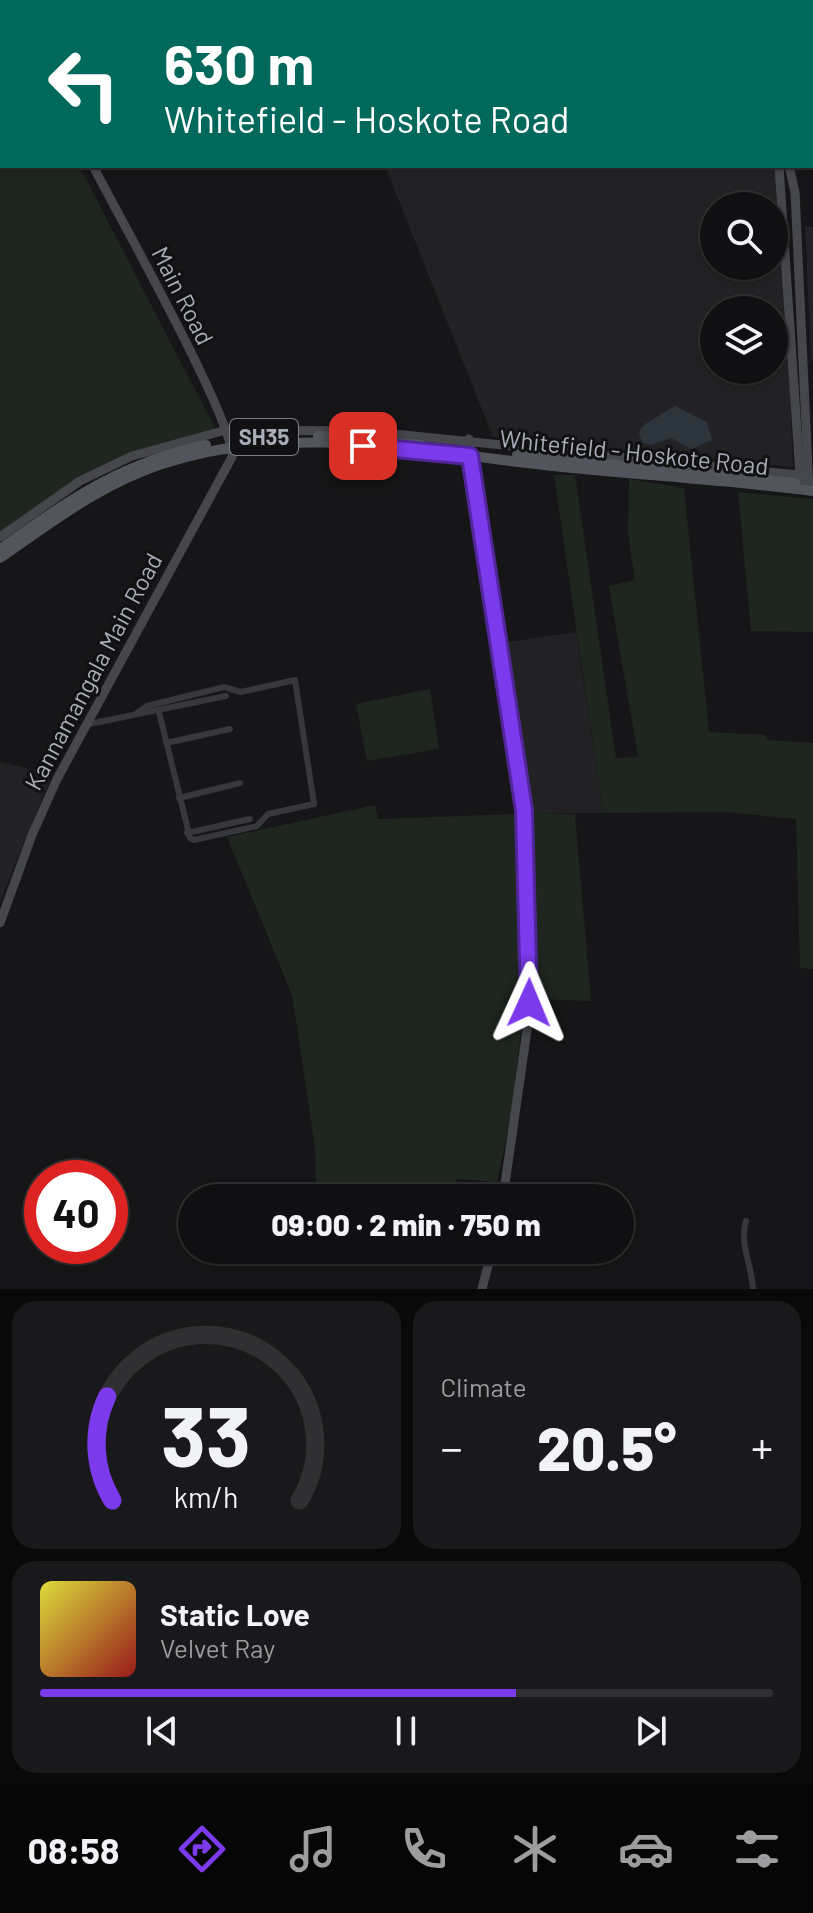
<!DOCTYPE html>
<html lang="en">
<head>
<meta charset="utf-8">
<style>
	:root { --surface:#101012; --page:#19191b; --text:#f1f3f6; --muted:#9c9d9f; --line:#303032; --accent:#7c3aed }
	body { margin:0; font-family:Barlow,sans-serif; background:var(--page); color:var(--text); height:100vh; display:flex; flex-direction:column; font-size:30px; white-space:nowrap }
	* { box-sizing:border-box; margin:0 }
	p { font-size:26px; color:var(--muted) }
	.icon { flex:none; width:44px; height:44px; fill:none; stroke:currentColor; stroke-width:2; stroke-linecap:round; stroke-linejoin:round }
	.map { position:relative; height:1289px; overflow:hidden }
	.panel { display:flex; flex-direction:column; gap:12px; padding:12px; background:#09090a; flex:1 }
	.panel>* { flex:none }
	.guide { position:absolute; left:0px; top:0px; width:814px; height:168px; box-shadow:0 2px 6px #0004,0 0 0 2px var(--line); background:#00695c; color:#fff; overflow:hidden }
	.tools { position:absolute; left:700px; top:192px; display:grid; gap:16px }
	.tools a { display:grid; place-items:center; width:88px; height:88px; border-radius:50%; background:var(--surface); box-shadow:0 2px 6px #0004,0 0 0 2px var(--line); font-size:40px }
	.speed { position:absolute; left:24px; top:1160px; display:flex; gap:16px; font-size:40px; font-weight:700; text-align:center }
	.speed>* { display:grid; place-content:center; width:104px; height:104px; border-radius:50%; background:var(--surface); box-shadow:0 2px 6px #0004,0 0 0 2px var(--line); line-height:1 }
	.speed .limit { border:12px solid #d22; background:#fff; color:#111 }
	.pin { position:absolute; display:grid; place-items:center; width:68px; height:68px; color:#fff; margin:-34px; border-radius:16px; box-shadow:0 4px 12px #0006 }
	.me { position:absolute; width:88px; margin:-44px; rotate:1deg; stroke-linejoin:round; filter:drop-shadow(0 0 6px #0008) }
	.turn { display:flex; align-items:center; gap:28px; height:168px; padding:0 32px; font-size:36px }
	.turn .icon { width:104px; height:104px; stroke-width:2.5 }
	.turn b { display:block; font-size:56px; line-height:68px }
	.big { font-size:60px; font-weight:800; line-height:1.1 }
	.panel .card { flex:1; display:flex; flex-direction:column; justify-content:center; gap:12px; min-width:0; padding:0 28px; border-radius:24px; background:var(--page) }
	.panel .dial { align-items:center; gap:0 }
	.dial svg { height:208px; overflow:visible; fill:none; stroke:var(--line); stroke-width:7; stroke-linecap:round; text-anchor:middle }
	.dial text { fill:var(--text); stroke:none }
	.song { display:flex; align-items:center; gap:24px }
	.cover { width:96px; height:96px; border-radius:12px; background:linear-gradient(135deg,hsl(60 70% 55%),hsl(0 70% 35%)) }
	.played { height:8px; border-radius:4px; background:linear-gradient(90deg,var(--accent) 65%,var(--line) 65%) }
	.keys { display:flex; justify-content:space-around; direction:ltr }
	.heat { display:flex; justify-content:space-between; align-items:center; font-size:44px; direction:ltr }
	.panel .tiles { flex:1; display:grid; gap:12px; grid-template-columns:1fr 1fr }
	.card:last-child { grid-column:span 2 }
	.trip { position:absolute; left:178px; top:1184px; width:456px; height:80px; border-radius:40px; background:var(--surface); box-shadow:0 2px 6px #0004,0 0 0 2px var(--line); font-weight:800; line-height:80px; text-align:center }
	.dock { display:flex; height:128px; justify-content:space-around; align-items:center; background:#060607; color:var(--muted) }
	.dock .icon { width:56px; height:56px }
	.dock .active { color:var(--accent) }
	.dock b { font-size:36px; color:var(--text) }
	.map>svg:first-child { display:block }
	.built { fill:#222225; fill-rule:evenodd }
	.green { fill:#1e261f }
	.water { fill:#2c353c }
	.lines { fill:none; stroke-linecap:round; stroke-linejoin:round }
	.street { stroke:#37383d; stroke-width:6 }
	.secondary { stroke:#45474d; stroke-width:9 }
	.primary { stroke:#53555c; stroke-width:10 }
	.route-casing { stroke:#51269a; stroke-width:20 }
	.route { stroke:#7c3aed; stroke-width:14 }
	.labels { text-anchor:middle; stroke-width:6; stroke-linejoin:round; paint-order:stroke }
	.shield { fill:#111113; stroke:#7b7e86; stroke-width:2 }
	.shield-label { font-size:22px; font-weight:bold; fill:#a8adb8 }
	.street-label { font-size:24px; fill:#a8adb8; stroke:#111113 }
</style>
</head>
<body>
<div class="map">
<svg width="813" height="1289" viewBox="0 0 813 1289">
	<rect width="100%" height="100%" fill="#161618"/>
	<!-- built -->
	<g class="built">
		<path d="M304 0H663L664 2H297Z"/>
		<path d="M385 166H777L782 198 793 467 493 437ZM714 206H774V266H714ZM714 310H774V370H714Z"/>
		<path d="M805 226 813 227V361L811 360Z"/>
		<path d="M576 632 603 813H528L502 643Z"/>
		<path d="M0 762 52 774 0 902Z"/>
	</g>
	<!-- green -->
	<g class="green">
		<path d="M0 23 2 166H79L215 428 128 454 0 532Z"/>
		<path d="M554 475H575L616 758 638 757 609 586 635 580 628 534 629 479 684 488 709 732 765 735 767 740 813 743V969L800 968 796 819 725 812 603 813Z"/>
		<path d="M738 492 813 499V632L751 631Z"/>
		<path d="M430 689 439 749 367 761 356 704Z"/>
		<path d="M375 805 378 819 519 814 524 1007 511 1116 497 1182 457 1179 454 1198H316L315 1147 292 995 227 837Z"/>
		<path d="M528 813 575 814 591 1001 533 999Z"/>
	</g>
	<!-- water -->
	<path class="water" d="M675 406 707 422 712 440 691 449 671 438 651 445 642 442 639 434 642 426Z"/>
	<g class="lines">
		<!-- street -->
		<g class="street">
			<path d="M137 713 147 706 224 687 241 692 295 680 314 804 268 814 257 826 194 840 190 838 159 712"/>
			<path d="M89 724 226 696"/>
			<path d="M166 743 230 729"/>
			<path d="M179 798 240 783"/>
			<path d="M187 833 250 819"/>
			<path d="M746 1221C739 1243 752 1266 753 1289"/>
		</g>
		<!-- secondary -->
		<g class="secondary">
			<path d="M668 0 669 2"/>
			<path d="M753 0 754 2"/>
			<path d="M763 0 764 2"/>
			<path d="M0 5 2 7"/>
			<path d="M812 82 813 84"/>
			<path d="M812 99 813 101"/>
			<path d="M779 166 801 490"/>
			<path d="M789 166 795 192 809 491"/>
			<path d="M469 439 489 594 519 762 527 877 528 1023 503 1198"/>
			<path d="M0 537 80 481 132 456 226 430 364 431 808 476"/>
			<path d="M0 923 32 835 57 779 232 457C235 422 116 211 93 166"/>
			<path d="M482 1289 492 1250"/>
		</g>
		<!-- primary -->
		<g class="primary">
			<path d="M318 436 421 445"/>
			<path d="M517 455 795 483"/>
			<path d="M0 549C71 499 119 464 206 445"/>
			<path d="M0 558C52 522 101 484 162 464 287 422 425 452 553 466 639 475 727 480 813 491"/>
		</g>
	</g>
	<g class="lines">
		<!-- route casing -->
		<g class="route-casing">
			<path id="route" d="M363 446 470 456 524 810 529 1003"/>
		</g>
		<!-- route -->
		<use href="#route" class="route"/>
	</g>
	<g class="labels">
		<!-- shield labels -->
		<rect class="shield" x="230" y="419" width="68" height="36" rx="6"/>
		<g class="shield-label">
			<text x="264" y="445">SH35</text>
		</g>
		<!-- street labels -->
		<g class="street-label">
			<text transform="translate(182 296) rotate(63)" y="8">Main Road</text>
			<text transform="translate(634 453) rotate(6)" y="8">Whitefield - Hoskote Road</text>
			<text transform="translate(94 672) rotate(-62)" y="8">Kannamangala Main Road</text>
		</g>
	</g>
</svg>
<div class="tools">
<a><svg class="icon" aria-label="search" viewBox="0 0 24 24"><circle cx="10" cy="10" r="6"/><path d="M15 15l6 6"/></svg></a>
<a><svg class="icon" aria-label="layers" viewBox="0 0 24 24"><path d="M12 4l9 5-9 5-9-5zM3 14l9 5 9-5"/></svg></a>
</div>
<div class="speed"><div class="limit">40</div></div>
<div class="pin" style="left:363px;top:446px;background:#d93025"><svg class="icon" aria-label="arrive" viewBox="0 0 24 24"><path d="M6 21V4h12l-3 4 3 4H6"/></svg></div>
<svg class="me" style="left:529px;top:1003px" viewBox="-20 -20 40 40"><path d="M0-17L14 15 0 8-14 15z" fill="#7c3aed" stroke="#fff" stroke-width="4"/></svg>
<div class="trip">09:00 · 2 min · 750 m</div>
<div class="guide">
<div class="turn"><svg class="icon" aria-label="left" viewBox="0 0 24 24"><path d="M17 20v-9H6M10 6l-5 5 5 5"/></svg><div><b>630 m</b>Whitefield - Hoskote Road</div></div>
</div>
</div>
<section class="panel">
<div class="tiles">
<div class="card dial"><svg viewBox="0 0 100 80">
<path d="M14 69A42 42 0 1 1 86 69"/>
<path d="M14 69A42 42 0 0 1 12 29" stroke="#7c3aed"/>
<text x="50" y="56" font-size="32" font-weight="700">33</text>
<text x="50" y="72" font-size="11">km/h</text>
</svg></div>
<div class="card"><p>Climate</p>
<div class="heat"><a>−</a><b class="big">20.5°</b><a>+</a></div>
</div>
<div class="card">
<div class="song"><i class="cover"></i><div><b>Static Love</b><p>Velvet Ray</p></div></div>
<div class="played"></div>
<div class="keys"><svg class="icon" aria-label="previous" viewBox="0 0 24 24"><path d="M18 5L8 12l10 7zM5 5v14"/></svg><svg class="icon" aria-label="pause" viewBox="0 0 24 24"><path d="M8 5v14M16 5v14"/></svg><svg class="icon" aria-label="next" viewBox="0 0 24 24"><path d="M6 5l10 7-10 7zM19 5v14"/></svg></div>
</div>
</div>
</section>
<nav class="dock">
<b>08:58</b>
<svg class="icon active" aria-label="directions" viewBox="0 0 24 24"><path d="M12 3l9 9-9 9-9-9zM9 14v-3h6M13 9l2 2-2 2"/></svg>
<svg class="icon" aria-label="music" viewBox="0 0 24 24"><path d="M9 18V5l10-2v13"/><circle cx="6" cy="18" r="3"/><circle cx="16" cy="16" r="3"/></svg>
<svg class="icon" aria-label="phone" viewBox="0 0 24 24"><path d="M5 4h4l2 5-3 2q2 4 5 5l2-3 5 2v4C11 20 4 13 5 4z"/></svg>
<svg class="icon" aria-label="climate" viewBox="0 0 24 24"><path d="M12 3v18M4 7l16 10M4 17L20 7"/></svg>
<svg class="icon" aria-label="car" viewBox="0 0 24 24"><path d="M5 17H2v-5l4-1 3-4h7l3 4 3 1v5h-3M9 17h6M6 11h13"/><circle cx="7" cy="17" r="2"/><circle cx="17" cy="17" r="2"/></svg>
<svg class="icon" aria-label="filters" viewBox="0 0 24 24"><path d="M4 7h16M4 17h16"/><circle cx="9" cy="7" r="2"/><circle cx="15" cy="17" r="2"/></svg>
</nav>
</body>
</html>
